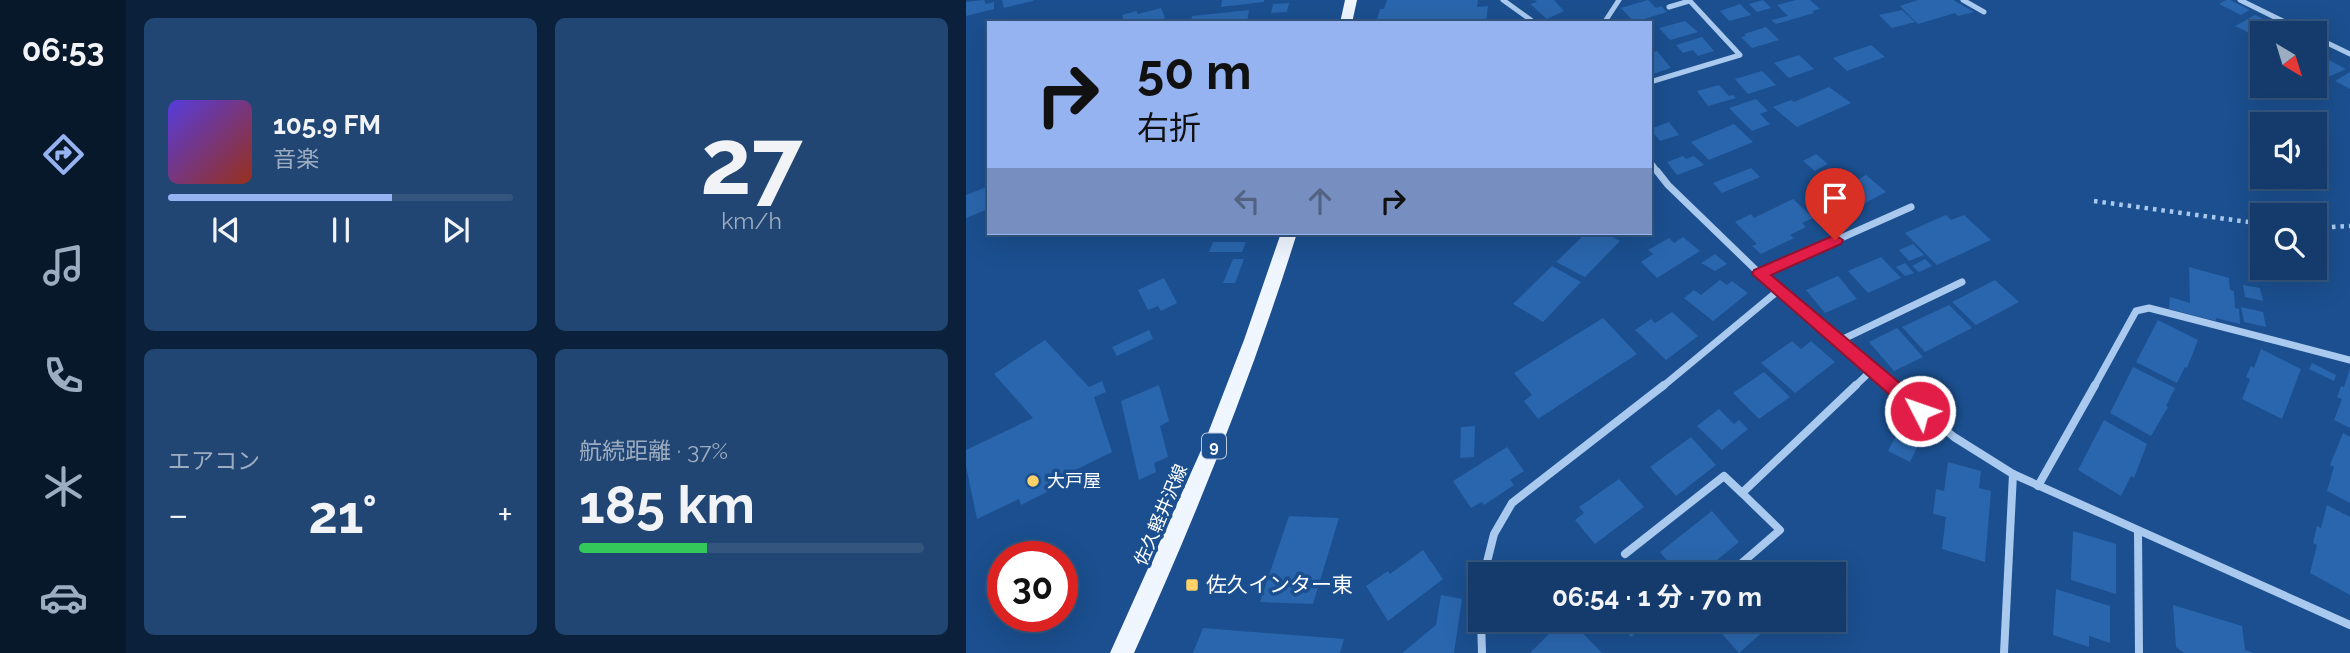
<!DOCTYPE html>
<html lang="ja">
<head>
<meta charset="utf-8">
<style>
	:root { --surface:#143b6b; --page:#214673; --text:#f1f3f6; --muted:#9dadc1; --line:#33557e; --accent:#95b2f1 }
	body { margin:0; font-family:Raleway,"Noto Sans JP",sans-serif; background:var(--page); color:var(--text); height:100vh; display:flex; flex-direction:column; font-size:26px; white-space:nowrap }
	* { box-sizing:border-box; margin:0 }
	p { font-size:23px; color:var(--muted) }
	.icon { flex:none; width:38px; height:38px; fill:none; stroke:currentColor; stroke-width:2; stroke-linecap:round; stroke-linejoin:round }
	.map { position:relative; flex:1; overflow:hidden }
	.sheet { display:flex; flex-direction:column; gap:18px; padding:18px; background:#0b203b; width:840px }
	.sheet>* { flex:none }
	.hud { position:absolute; left:21px; top:21px; width:665px; height:214px; border-radius:0px; box-shadow:0 7px 28px #0002,0 0 0 2px var(--line); background:#95b2f1; color:#111; overflow:hidden }
	.needle { width:46px; rotate:142deg }
	.fabs { position:absolute; left:1284px; top:21px; display:grid; gap:14px }
	.fabs a { display:grid; place-items:center; width:77px; height:77px; border-radius:0px; background:var(--surface); box-shadow:0 7px 28px #0002,0 0 0 2px var(--line); font-size:35px }
	.speed { position:absolute; left:21px; top:541px; display:flex; gap:14px; font-size:35px; font-weight:700; text-align:center }
	.speed>* { display:grid; place-content:center; width:91px; height:91px; border-radius:50%; background:var(--surface); box-shadow:0 7px 28px #0002,0 0 0 2px var(--line); line-height:1 }
	.speed .limit { border:10px solid #d22; background:#fff; color:#111 }
	.pin { position:absolute; display:grid; place-items:center; width:60px; height:60px; color:#fff; margin:-72px -30px; border-radius:50% 50% 50% 0; rotate:-45deg; box-shadow:0 0 7px #0007 }
	.pin .icon { rotate:45deg }
	.me { position:absolute; width:77px; margin:-38px; rotate:311deg; stroke-linejoin:round; filter:drop-shadow(0 0 5px #0008) }
	.turn { display:flex; align-items:center; gap:24px; height:147px; padding:0 35px; font-size:32px }
	.turn .icon { width:91px; height:91px; stroke-width:2.5 }
	.turn b { display:block; font-size:49px; line-height:60px }
	.lanes { display:flex; align-items:center; height:66px; padding:0 35px; background:#0003; justify-content:center; gap:35px; direction:ltr }
	.lanes .off { opacity:.35 }
	.big { font-size:52px; font-weight:700; line-height:1.1 }
	.sheet .card { flex:1; display:flex; flex-direction:column; justify-content:center; gap:10px; min-width:0; padding:0 24px; border-radius:10px; background:var(--page) }
	.sheet .dial { align-items:center; gap:0 }
	.dial b { font-size:91px; line-height:1 }
	.song { display:flex; align-items:center; gap:21px }
	.cover { width:84px; height:84px; border-radius:10px; background:linear-gradient(135deg,hsl(250 70% 55%),hsl(10 70% 35%)) }
	.played { height:7px; border-radius:4px; background:linear-gradient(90deg,var(--accent) 65%,var(--line) 65%) }
	.keys { display:flex; justify-content:space-around; direction:ltr }
	.heat { display:flex; justify-content:space-between; align-items:center; font-size:38px; direction:ltr }
	.charge { height:10px; border-radius:5px; background:linear-gradient(90deg,#34c759 37%,var(--line) 0) }
	.sheet .tiles { flex:1; display:grid; gap:18px; grid-template-columns:repeat(2,1fr) }
	.trip { position:absolute; left:502px; top:562px; width:378px; height:70px; border-radius:0px; background:var(--surface); box-shadow:0 7px 28px #0002,0 0 0 2px var(--line); font-weight:700; line-height:70px; text-align:center }
	main { display:flex; flex:1; min-height:0 }
	.tabs { display:flex; flex-direction:column; width:126px; justify-content:space-around; align-items:center; background:#08182b; color:var(--muted) }
	.tabs .icon { width:49px; height:49px }
	.tabs .selected { color:var(--accent) }
	.tabs b { font-size:32px; color:var(--text) }
	.map>svg:first-child { display:block }
	.building { fill:#2a66ad }
	.lines { fill:none; stroke-linecap:round; stroke-linejoin:round }
	.path { stroke:#a9c9ee; stroke-width:4.5; stroke-dasharray:3.5 5; stroke-linecap:butt }
	.street-far2 { stroke:#a9c9ee; stroke-width:5 }
	.street-far1 { stroke:#a9c9ee; stroke-width:7 }
	.street { stroke:#a9c9ee; stroke-width:8 }
	.primary { fill:#f0f6ff; fill-rule:evenodd }
	.route { fill:#e11d48; stroke:#92132f; stroke-width:2 }
	.poi-dot { fill:#ffd166; stroke:#1b4f8f; stroke-width:2.5 }
	.labels { text-anchor:middle; stroke-width:7; stroke-linejoin:round; paint-order:stroke }
	.shield { fill:#1b4f8f; stroke:#bbcadd; stroke-width:2 }
	.shield-label { font-size:16px; font-weight:bold; fill:#fff }
	.poi-label { font-size:18px; fill:#fff; stroke:#1b4f8f; text-anchor:start }
	.street-label { font-size:18px; fill:#fff; stroke:#1b4f8f }
	.near-poi-label { font-size:21px; fill:#fff; stroke:#1b4f8f; text-anchor:start }
</style>
</head>
<body>
<main>
<nav class="tabs">
<b>06:53</b>
<svg class="icon selected" aria-label="directions" viewBox="0 0 24 24"><path d="M12 3l9 9-9 9-9-9zM9 14v-3h6M13 9l2 2-2 2"/></svg>
<svg class="icon" aria-label="music" viewBox="0 0 24 24"><path d="M9 18V5l10-2v13"/><circle cx="6" cy="18" r="3"/><circle cx="16" cy="16" r="3"/></svg>
<svg class="icon" aria-label="phone" viewBox="0 0 24 24"><path d="M5 4h4l2 5-3 2q2 4 5 5l2-3 5 2v4C11 20 4 13 5 4z"/></svg>
<svg class="icon" aria-label="climate" viewBox="0 0 24 24"><path d="M12 3v18M4 7l16 10M4 17L20 7"/></svg>
<svg class="icon" aria-label="car" viewBox="0 0 24 24"><path d="M5 17H2v-5l4-1 3-4h7l3 4 3 1v5h-3M9 17h6M6 11h13"/><circle cx="7" cy="17" r="2"/><circle cx="17" cy="17" r="2"/></svg>
</nav>
<section class="sheet">
<div class="tiles">
<div class="card">
<div class="song"><i class="cover"></i><div><b>105.9 FM</b><p>音楽</p></div></div>
<div class="played"></div>
<div class="keys"><svg class="icon" aria-label="previous" viewBox="0 0 24 24"><path d="M18 5L8 12l10 7zM5 5v14"/></svg><svg class="icon" aria-label="pause" viewBox="0 0 24 24"><path d="M8 5v14M16 5v14"/></svg><svg class="icon" aria-label="next" viewBox="0 0 24 24"><path d="M6 5l10 7-10 7zM19 5v14"/></svg></div>
</div>
<div class="card dial"><b>27</b><p>km/h</p></div>
<div class="card"><p>エアコン</p>
<div class="heat"><a>−</a><b class="big">21°</b><a>+</a></div>
</div>
<div class="card"><p>航続距離 · 37%</p><b class="big">185 km</b><div class="charge"></div></div>
</div>
</section>
<div class="map">
<svg width="1384" height="653" viewBox="0 0 1384 653">
	<rect width="100%" height="100%" fill="#1b4f8f"/>
	<!-- building -->
	<g class="building">
		<path d="M18 0 20 4 28 2V9L0 16V2Z"/>
		<path d="M36 0H67V1L38 8Z"/>
		<path d="M256 0H298V2L255 7Z"/>
		<path d="M421 0H512L511 7 522 6 520 22 410 23 414 9H418Z"/>
		<path d="M569 0H588L598 11 581 19 564 4 571 2Z"/>
		<path d="M682 0 690 8 695 6 701 12 668 22 655 8Z"/>
		<path d="M797 0 805 8 791 12 783 4Z"/>
		<path d="M830 0H844L854 9 846 11 848 13 810 24 805 20 822 16 811 5Z"/>
		<path d="M952 0H987L1008 12 992 16 989 13 952 24 934 6Z"/>
		<path d="M1260 0H1264L1284 10 1275 15 1253 4Z"/>
		<path d="M323 3 321 12 305 13 307 4Z"/>
		<path d="M774 4 785 15 763 21 754 11Z"/>
		<path d="M195 8 199 18 180 23H159L156 15 170 11 172 14Z"/>
		<path d="M283 10 281 23H225L226 16Z"/>
		<path d="M936 10 949 22 926 28 913 15Z"/>
		<path d="M1289 15 1312 26 1292 37 1269 26Z"/>
		<path d="M719 21 732 32 704 40 693 28Z"/>
		<path d="M800 27 813 40 786 48 775 37 780 36 778 34Z"/>
		<path d="M736 37 748 51 732 56 727 50 717 53 710 45Z"/>
		<path d="M905 45 919 57 881 71 867 58Z"/>
		<path d="M691 51 705 68 684 75V53Z"/>
		<path d="M833 55 848 69 823 78 808 63Z"/>
		<path d="M1363 60 1380 69 1360 78 1349 72V66Z"/>
		<path d="M796 71 810 85 782 94 769 79Z"/>
		<path d="M1384 72V89L1369 81Z"/>
		<path d="M753 85 763 96 767 95 770 98 742 106 731 91Z"/>
		<path d="M863 87 885 103 831 127 807 107 825 100 828 102Z"/>
		<path d="M790 99 802 111 794 114 804 124 786 131 763 108Z"/>
		<path d="M703 122 713 135 694 141 684 129Z"/>
		<path d="M768 124 787 142 743 160 725 142Z"/>
		<path d="M850 154 862 164 849 171 837 161Z"/>
		<path d="M717 156 720 159 728 156 738 165 711 175 701 162Z"/>
		<path d="M785 168 794 177 756 193 747 183Z"/>
		<path d="M900 175 920 192 882 212 868 200 874 197 868 192 878 187 873 183 882 179 886 183Z"/>
		<path d="M23 186 22 209 0 218V195Z"/>
		<path d="M827 199 847 218 836 223 840 227 824 235 828 238 795 254 786 246 791 244 769 222 785 214 788 218Z"/>
		<path d="M980 215 985 220 998 215 1025 240 971 265 939 233Z"/>
		<path d="M620 233H638L654 241 619 277 590 262Z"/>
		<path d="M717 237 734 251 691 278 675 262 687 254 682 250 703 238 708 243Z"/>
		<path d="M247 242H280L276 252H243Z"/>
		<path d="M947 244 958 255 943 261 933 250Z"/>
		<path d="M749 254 761 264 749 271 735 263Z"/>
		<path d="M915 257 935 278 902 293 882 271Z"/>
		<path d="M267 259H278L269 283H257Z"/>
		<path d="M959 259 966 266 953 272 946 266Z"/>
		<path d="M939 263 948 273 939 276 930 267Z"/>
		<path d="M586 266 615 282 577 322 547 304Z"/>
		<path d="M1223 267 1263 278 1264 290 1268 291 1269 308 1273 309 1274 324 1250 318V321L1203 309 1204 297 1224 303Z"/>
		<path d="M872 276 891 299 859 313 840 290Z"/>
		<path d="M198 278 211 303 195 311 192 306 182 310 172 290Z"/>
		<path d="M754 280 761 285 766 281 782 293 747 321 718 298 728 290 735 295Z"/>
		<path d="M1029 280 1053 302 1010 325 986 302Z"/>
		<path d="M1277 285 1294 288 1297 301 1279 297Z"/>
		<path d="M983 305 1006 328 959 352 936 327Z"/>
		<path d="M1275 307 1297 312 1300 327 1278 322Z"/>
		<path d="M706 312 732 336 700 360 669 330 685 319 689 323Z"/>
		<path d="M637 318 671 354 572 419 558 401 566 395 548 373Z"/>
		<path d="M1192 320 1232 340 1221 368 1219 367 1211 383 1170 362Z"/>
		<path d="M931 328 957 357 928 371 903 342Z"/>
		<path d="M183 330 187 339 151 356 146 347Z"/>
		<path d="M79 340 123 387 136 381 140 392 128 397 146 452 87 481 89 488 55 505 53 499 11 519 0 466V450L67 418 28 374Z"/>
		<path d="M826 341 835 349 845 341 869 362 829 393 795 363Z"/>
		<path d="M1295 349 1335 369 1316 419 1276 399 1284 379 1280 377 1285 366 1288 368Z"/>
		<path d="M1346 363 1370 375 1368 381 1343 369Z"/>
		<path d="M1167 367 1209 388 1200 406 1202 407 1185 436 1144 413Z"/>
		<path d="M1384 368V428L1368 420 1376 399 1371 397 1375 386 1378 387Z"/>
		<path d="M798 372 824 397 793 419 767 393Z"/>
		<path d="M193 385 203 421 194 426 202 457 188 463 190 472 173 480 155 401Z"/>
		<path d="M753 409 768 424 773 420 782 429 756 450 731 426Z"/>
		<path d="M1138 420 1181 444 1168 478 1165 476 1155 496 1112 470Z"/>
		<path d="M937 422 958 433 944 462 922 451Z"/>
		<path d="M509 426 508 457 494 458 495 427Z"/>
		<path d="M1377 433 1384 437V503L1361 491 1368 467 1364 465Z"/>
		<path d="M725 437 750 465 710 496 684 467Z"/>
		<path d="M541 447 558 471 544 480 548 485 518 505 516 502 505 508 487 481Z"/>
		<path d="M982 462 1015 471 1013 488 1025 491 1019 562 976 549 980 517 967 514 970 489 978 491Z"/>
		<path d="M653 479 678 507 629 544 609 520 618 513 613 507Z"/>
		<path d="M1361 505 1384 517V595L1344 573 1351 545 1347 543 1351 526 1355 528Z"/>
		<path d="M746 511 773 542 734 574H712L694 552Z"/>
		<path d="M323 516 373 518 347 604 294 602Z"/>
		<path d="M1107 531 1150 544V594L1105 580Z"/>
		<path d="M457 550 477 579 422 621 400 586 422 571 424 574Z"/>
		<path d="M1090 589 1144 606V643L1123 636V647L1087 635Z"/>
		<path d="M475 595 496 599 488 653H436L470 625Z"/>
		<path d="M1207 605 1276 626 1279 650 1288 653H1218L1210 647Z"/>
		<path d="M597 620H604L636 653H564Z"/>
		<path d="M652 620H687L665 637Z"/>
		<path d="M744 620H810L773 653Z"/>
		<path d="M237 628 378 639 374 653H227Z"/>
	</g>
	<g class="lines">
		<!-- path -->
		<g class="path">
			<path d="M1128 201 1297 224"/>
			<path d="M1349 228 1384 226"/>
		</g>
		<!-- street-far2 -->
		<g class="street-far2">
			<path d="M537 0 569 23"/>
			<path d="M997 0 1018 12"/>
			<path d="M1274 0 1341 33"/>
			<path d="M703 7 723 1"/>
			<path d="M638 23 653 0"/>
			<path d="M1349 37 1384 54"/>
			<path d="M684 82 774 55 723 0"/>
			<path d="M684 161 693 173"/>
		</g>
		<!-- street-far1 -->
		<g class="street-far1">
			<path d="M691 171 702 185 794 274 928 387"/>
			<path d="M794 274 945 207"/>
			<path d="M873 341 996 282"/>
			<path d="M696 387 813 290"/>
			<path d="M888 387 906 370"/>
			<path d="M1128 387 1170 311 1183 308 1384 360"/>
		</g>
		<!-- street -->
		<g class="street">
			<path d="M926 385 988 437 1047 474 1384 625"/>
			<path d="M1072 486 1129 385"/>
			<path d="M1172 532 1173 653"/>
			<path d="M659 554 758 476 776 493"/>
			<path d="M518 574 528 534 546 503 698 385"/>
			<path d="M763 574 814 530 776 493 890 385"/>
			<path d="M515 620 516 653"/>
			<path d="M1038 653 1047 474"/>
		</g>
		<!-- primary -->
		<g class="primary">
			<path d="M379 0H391L386 23H374Z"/>
			<path d="M315 233H331C286 377 230 516 168 653H144L237 446 278 340Z"/>
		</g>
	</g>
	<!-- route -->
	<path class="route" d="M869 235 877 240 875 244 805 275 960 405 962 411 960 416 954 418 948 416 786 274 788 270Z"/>
	<!-- markers -->
	<g class="poi-dot">
		<circle cx="67" cy="481" r="7"/>
		<rect x="219" y="578" width="14" height="14" rx="3.5"/>
	</g>
	<g class="labels">
		<!-- shield labels -->
		<rect class="shield" x="236" y="433.5" width="24" height="25" rx="5"/>
		<g class="shield-label">
			<text x="248" y="452">9</text>
		</g>
		<!-- poi labels -->
		<g class="poi-label">
			<text x="81" y="487">大戸屋</text>
		</g>
		<!-- street labels -->
		<g class="street-label">
			<text transform="translate(195 515) rotate(-67)" y="6">佐久軽井沢線</text>
		</g>
		<!-- near-poi labels -->
		<g class="near-poi-label">
			<text x="240" y="592">佐久インター東</text>
		</g>
	</g>
</svg>
<div class="fabs">
<a><svg class="needle" viewBox="-14 -14 28 28"><path d="M0-13l5 13h-10z" fill="#e53935"/><path d="M0 13l5-13h-10z" fill="#9dadc1"/></svg></a>
<a><svg class="icon" aria-label="sound" viewBox="0 0 24 24"><path d="M4 9h4l5-4v14l-5-4H4zM17 9q2 3 0 6"/></svg></a>
<a><svg class="icon" aria-label="search" viewBox="0 0 24 24"><circle cx="10" cy="10" r="6"/><path d="M15 15l6 6"/></svg></a>
</div>
<div class="speed"><div class="limit">30</div></div>
<div class="pin" style="left:869px;top:240px;background:#d93025"><svg class="icon" aria-label="arrive" viewBox="0 0 24 24"><path d="M6 21V4h12l-3 4 3 4H6"/></svg></div>
<svg class="me" style="left:954px;top:411px" viewBox="-20 -20 40 40"><circle r="17" fill="#e11d48" stroke="#fff" stroke-width="3"/><path d="M0-11L8 9 0 5-8 9z" fill="#fff"/></svg>
<div class="trip">06:54 · 1 分 · 70 m</div>
<div class="hud">
<div class="turn"><svg class="icon" aria-label="right" viewBox="0 0 24 24"><path d="M7 20v-9h11M14 6l5 5-5 5"/></svg><div><b>50 m</b>右折</div></div>
<div class="lanes"><svg class="icon off" aria-label="left" viewBox="0 0 24 24"><path d="M17 20v-9H6M10 6l-5 5 5 5"/></svg><svg class="icon off" aria-label="ahead" viewBox="0 0 24 24"><path d="M12 20V5M6 11l6-6 6 6"/></svg><svg class="icon" aria-label="right" viewBox="0 0 24 24"><path d="M7 20v-9h11M14 6l5 5-5 5"/></svg></div>
</div>
</div>
</main>
</body>
</html>
